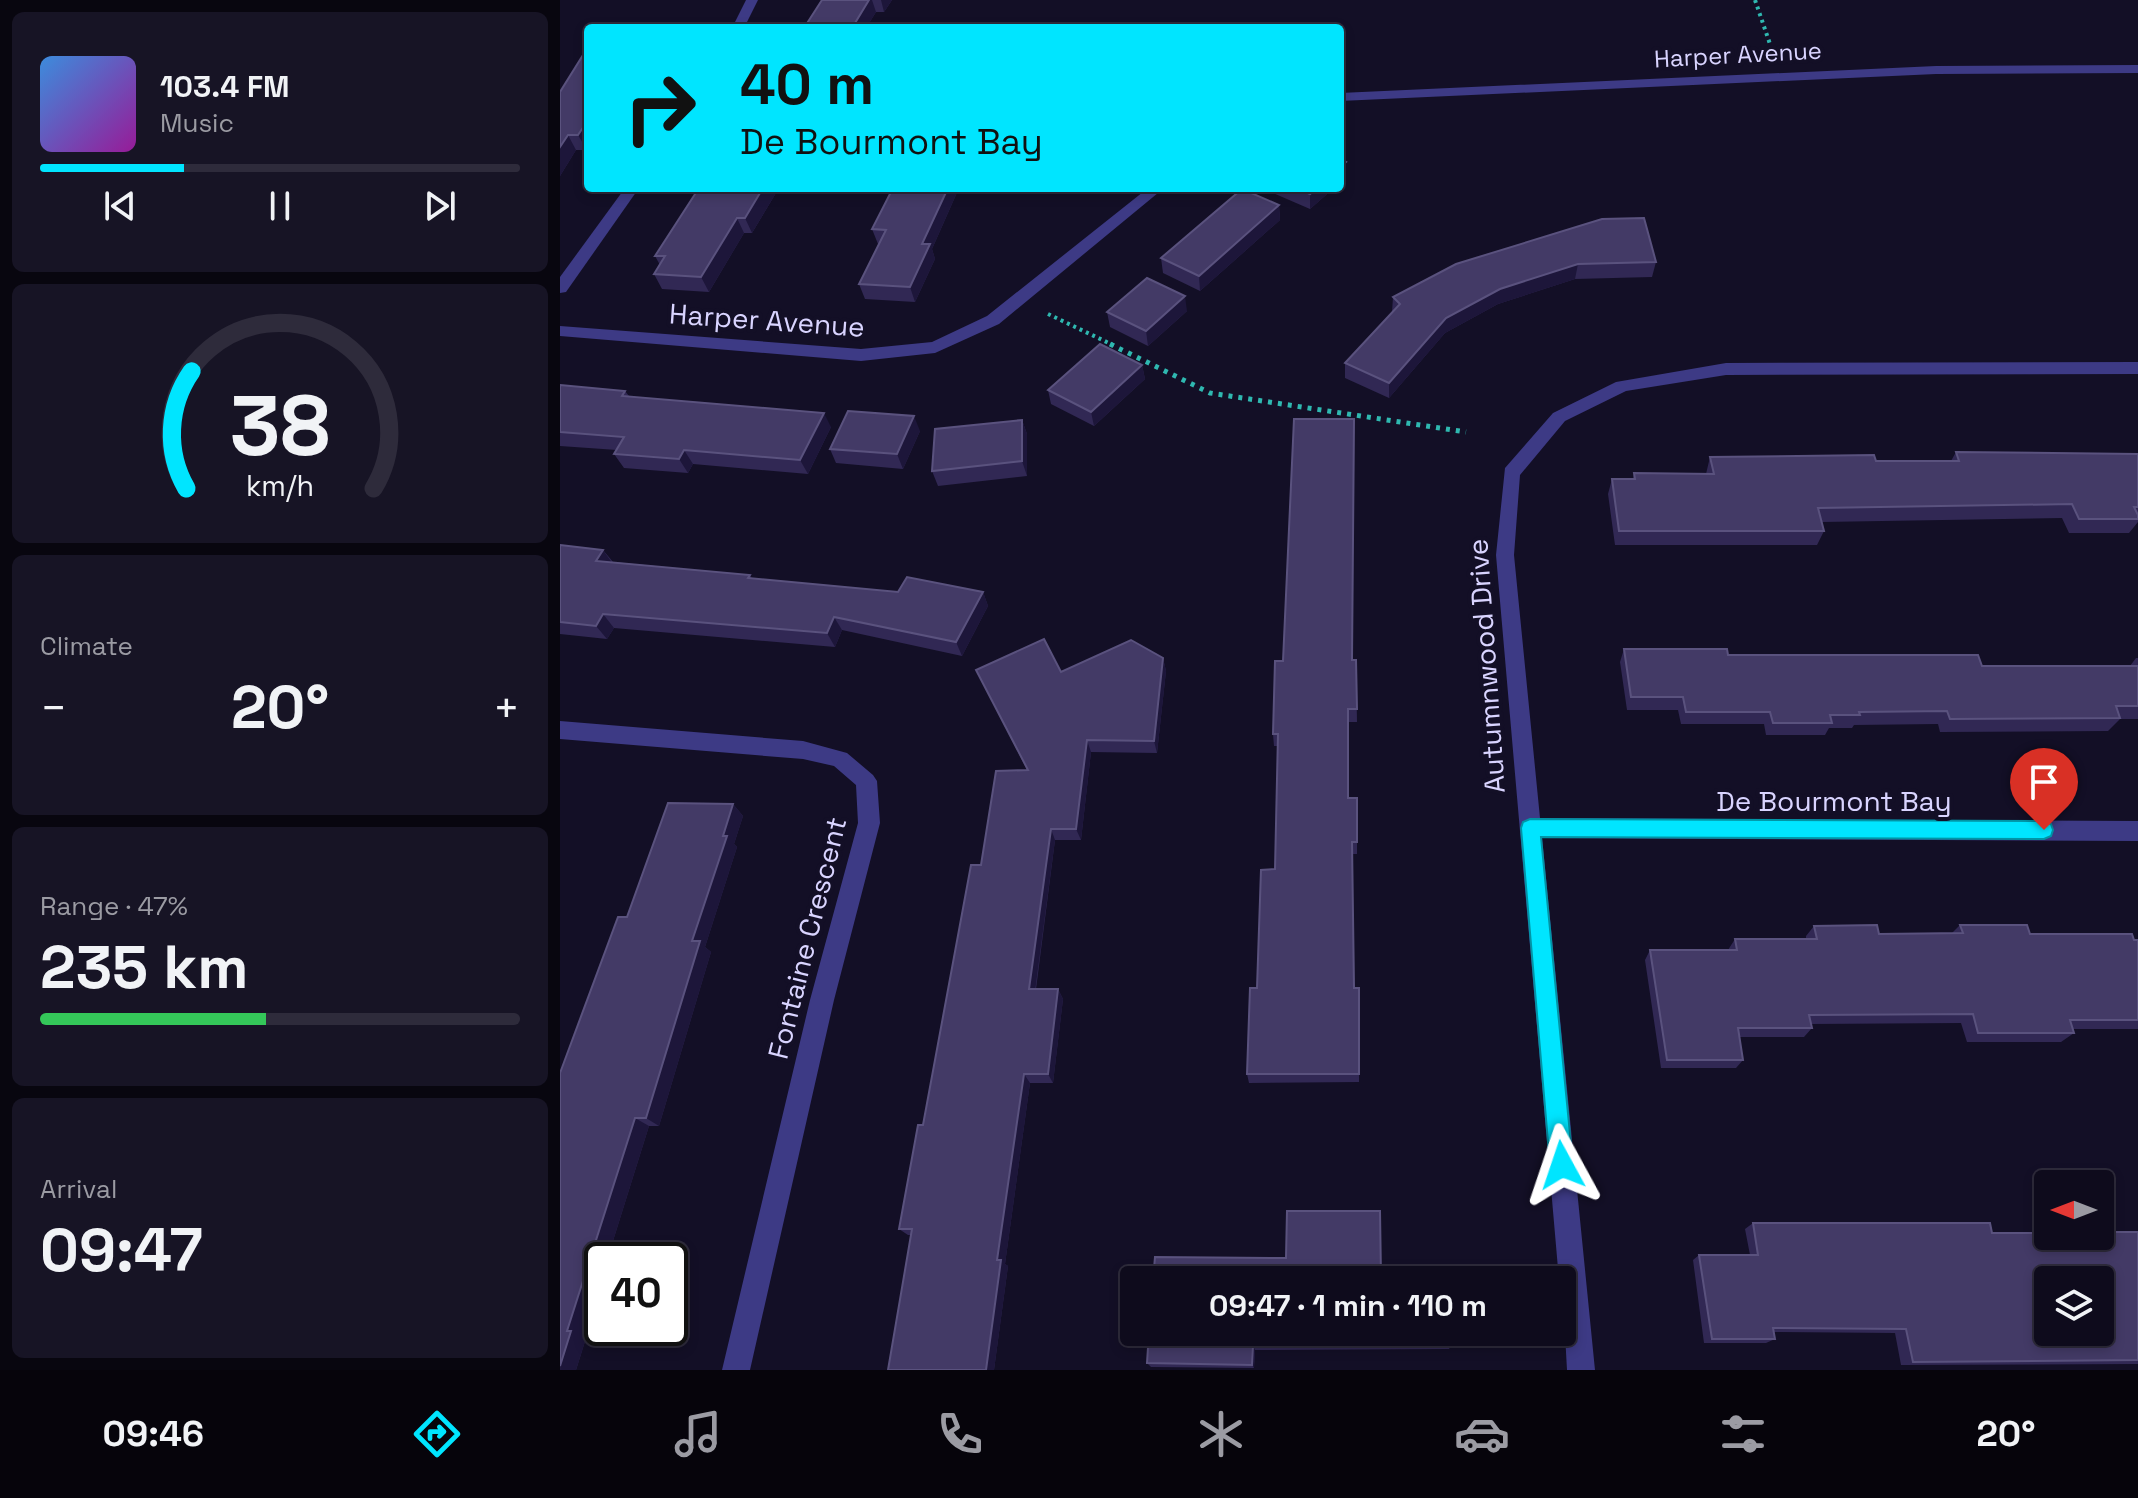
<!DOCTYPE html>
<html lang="en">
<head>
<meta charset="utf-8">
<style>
	:root { --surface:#0e0b1c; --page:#171425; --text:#f1f3f6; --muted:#9b9ba3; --line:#2e2b3b; --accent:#00e5ff }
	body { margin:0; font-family:"Space Grotesk",sans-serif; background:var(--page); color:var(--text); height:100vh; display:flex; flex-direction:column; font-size:30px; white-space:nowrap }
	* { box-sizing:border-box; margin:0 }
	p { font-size:26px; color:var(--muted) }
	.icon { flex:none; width:44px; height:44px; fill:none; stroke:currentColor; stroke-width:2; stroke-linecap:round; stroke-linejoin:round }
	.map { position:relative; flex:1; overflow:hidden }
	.details { display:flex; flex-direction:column; gap:12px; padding:12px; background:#08060f; width:560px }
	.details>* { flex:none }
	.banner { position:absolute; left:24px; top:24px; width:760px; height:168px; border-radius:8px; box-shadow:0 4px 12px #0003,0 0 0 2px var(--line); background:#00e5ff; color:#111; overflow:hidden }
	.needle { width:52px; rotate:270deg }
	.buttons { position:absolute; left:1474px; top:1170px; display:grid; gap:16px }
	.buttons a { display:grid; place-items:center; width:80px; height:80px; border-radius:8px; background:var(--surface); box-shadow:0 4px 12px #0003,0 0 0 2px var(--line); font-size:40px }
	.speed { position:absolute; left:24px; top:1242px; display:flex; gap:16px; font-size:40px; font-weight:700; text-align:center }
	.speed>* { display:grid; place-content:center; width:104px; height:104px; border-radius:50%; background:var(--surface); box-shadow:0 4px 12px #0003,0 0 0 2px var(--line); line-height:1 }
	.speed .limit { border:4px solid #111; border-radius:12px; background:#fff; color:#111 }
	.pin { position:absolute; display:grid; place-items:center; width:68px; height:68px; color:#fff; margin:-82px -34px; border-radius:50% 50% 50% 0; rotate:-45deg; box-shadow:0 0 8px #0007 }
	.pin .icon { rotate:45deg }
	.me { position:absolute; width:88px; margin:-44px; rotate:355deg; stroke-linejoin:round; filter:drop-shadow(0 0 6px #0008) }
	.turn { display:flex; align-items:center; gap:28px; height:168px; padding:0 24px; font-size:36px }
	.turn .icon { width:104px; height:104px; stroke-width:2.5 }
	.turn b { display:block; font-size:56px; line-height:68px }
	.big { font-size:60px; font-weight:700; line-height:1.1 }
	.details .widget { flex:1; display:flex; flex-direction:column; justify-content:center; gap:12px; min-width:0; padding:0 28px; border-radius:12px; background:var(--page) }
	.details .dial { align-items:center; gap:0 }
	.dial svg { height:208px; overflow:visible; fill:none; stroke:var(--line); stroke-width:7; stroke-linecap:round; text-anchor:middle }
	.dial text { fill:var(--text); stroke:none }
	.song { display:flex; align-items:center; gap:24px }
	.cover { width:96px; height:96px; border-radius:12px; background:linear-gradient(135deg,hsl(210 70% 55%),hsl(300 70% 35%)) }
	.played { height:8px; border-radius:4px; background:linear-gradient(90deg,var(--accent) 30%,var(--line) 30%) }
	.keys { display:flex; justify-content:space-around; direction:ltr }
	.heat { display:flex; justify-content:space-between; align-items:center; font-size:44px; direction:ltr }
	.charge { height:12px; border-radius:6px; background:linear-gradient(90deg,#34c759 47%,var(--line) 0) }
	.trip { position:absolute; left:560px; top:1266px; width:456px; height:80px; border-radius:8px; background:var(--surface); box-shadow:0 4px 12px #0003,0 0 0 2px var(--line); font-weight:700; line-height:80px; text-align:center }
	.menu { display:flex; height:128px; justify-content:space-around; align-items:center; background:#06040b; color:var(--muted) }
	.menu .icon { width:56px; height:56px }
	.menu .selected { color:var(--accent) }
	.menu b { font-size:36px; color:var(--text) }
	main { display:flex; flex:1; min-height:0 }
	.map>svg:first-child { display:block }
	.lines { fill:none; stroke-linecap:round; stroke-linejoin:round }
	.path-far1 { stroke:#2fb8b0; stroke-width:4; stroke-dasharray:3 4; stroke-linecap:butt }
	.path { stroke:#2fb8b0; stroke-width:5; stroke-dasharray:4 6; stroke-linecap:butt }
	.minor { fill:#3d3a85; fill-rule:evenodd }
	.wall { fill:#312854 }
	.shaded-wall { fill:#1d163a }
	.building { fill:#433a66; stroke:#5a527e; stroke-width:2; fill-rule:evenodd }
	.route { fill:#00e5ff; stroke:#0095a6; stroke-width:2 }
	.labels { text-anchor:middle; stroke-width:8; stroke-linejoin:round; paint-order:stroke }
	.far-street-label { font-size:24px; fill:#d9d4ff; stroke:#130f26 }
	.street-label { font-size:28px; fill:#d9d4ff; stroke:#130f26 }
</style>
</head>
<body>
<main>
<section class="details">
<div class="widget">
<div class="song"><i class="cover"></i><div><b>103.4 FM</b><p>Music</p></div></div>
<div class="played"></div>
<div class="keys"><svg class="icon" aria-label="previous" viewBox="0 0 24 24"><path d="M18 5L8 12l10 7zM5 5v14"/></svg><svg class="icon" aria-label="pause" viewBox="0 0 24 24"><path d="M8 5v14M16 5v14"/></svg><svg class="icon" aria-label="next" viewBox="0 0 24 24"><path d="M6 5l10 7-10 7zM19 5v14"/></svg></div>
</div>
<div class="widget dial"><svg viewBox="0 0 100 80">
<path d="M14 69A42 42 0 1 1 86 69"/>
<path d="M14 69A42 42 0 0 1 16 24" stroke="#00e5ff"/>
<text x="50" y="56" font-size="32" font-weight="700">38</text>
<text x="50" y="72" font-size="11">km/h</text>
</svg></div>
<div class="widget"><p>Climate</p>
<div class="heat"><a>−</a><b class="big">20°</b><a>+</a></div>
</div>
<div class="widget"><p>Range · 47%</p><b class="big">235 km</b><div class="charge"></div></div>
<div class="widget"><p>Arrival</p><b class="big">09:47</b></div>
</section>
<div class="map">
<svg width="1578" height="1370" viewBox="0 0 1578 1370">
	<rect width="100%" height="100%" fill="#130f26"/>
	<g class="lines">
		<!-- path-far1 -->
		<g class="path-far1">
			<path d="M1195 0 1212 50"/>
			<path d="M488 314 555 346"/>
		</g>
		<!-- path -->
		<path class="path" d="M550 344 650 393 906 432"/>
		<!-- minor -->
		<g class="minor">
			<path d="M186 0H198L184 28H172Z"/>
			<path d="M1578 65V73L1376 74 780 101V93L1376 66Z"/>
			<path d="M65 188H79L6 292 0 293V277Z"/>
			<path d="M588 188H604L439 324 375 353 301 361 0 336V326L301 349 372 342 427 316Z"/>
			<path d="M1578 362V374L1166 375 1066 391 1005 421 960 475 954 555 980 818 1578 821V841L982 838 1035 1370H1007L1002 1280H999L936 555 945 468 993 413 1056 382 1166 363Z"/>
			<path d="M0 721 243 741 287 753 313 775 317 781 320 823 274 1000 190 1370H162L250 1000 298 823 296 785 274 766 243 759 0 739Z"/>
		</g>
	</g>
	<!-- wall -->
	<g class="wall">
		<path d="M262 0H332L324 12H316L306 28H244Z"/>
		<path d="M28 47V148L27 150H16L0 176V92Z"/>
		<path d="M219 188 192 233H184L149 292 102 289 94 274 100 265 95 256Z"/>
		<path d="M333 188H399L372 249 375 259 355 302 305 299 299 284 319 244H318L312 229Z"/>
		<path d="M713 188H774L750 209 713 193Z"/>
		<path d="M719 205 720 220 640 291 603 273 601 258Z"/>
		<path d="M1096 262 1092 277 1015 279 938 304 885 333 829 398 785 378V363L832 312 833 297 896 264Z"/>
		<path d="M627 311 588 346 550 327 547 312Z"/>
		<path d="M582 365 585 379 534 426 491 404 488 390Z"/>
		<path d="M0 385 65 391 69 396 271 427 248 474 133 464 128 473 64 468 54 454 57 450 0 446Z"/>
		<path d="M462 420 467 434V476L378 486 372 471Z"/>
		<path d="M360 431 343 469 276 463 270 449Z"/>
		<path d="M1396 452 1578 454V522L1569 533H1509L1502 518 1262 522 1264 531 1257 545H1055L1048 494 1052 479H1073L1074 473 1146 474 1150 457 1316 461H1391Z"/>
		<path d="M0 545 43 550 53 562 190 575 192 579 338 592H423L428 606 402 656 282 630 275 647 54 628 47 639 0 634Z"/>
		<path d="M1064 649 1168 655 1422 666H1570L1576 658H1578V719H1560L1548 731 1380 732 1378 724 1294 725 1292 728H1269L1265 735H1206L1204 724H1121L1118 710H1067L1060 662Z"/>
		<path d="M603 658 606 671 597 753 531 752 521 840H495L476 989H498L503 999 493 1083H470L445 1264 448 1266 434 1370H328L351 1235H348L339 1229 421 865 467 770 416 670 501 672Z"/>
		<path d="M792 660H796L797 722H788V798H797V854H792L794 988H799V1082L689 1083 687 1074 697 988 715 869 718 746H714L713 734Z"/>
		<path d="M173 804 183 816 174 844 177 847 145 947 151 952 99 1126H89L47 1260H42V1274L23 1334 27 1335 16 1370H0L67 917Z"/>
		<path d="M1400 925 1470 934 1578 940V1029H1513L1514 1033 1501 1042H1407L1401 1023 1251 1024 1252 1028 1244 1037H1179L1183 1060 1176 1068H1101L1085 960 1090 950H1168L1175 939H1246V936L1254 926 1319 934 1392 933Z"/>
		<path d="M1193 1223 1432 1233 1578 1232V1364L1341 1365 1335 1333 1214 1332 1215 1339 1206 1343H1144L1133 1260 1139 1255H1190L1185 1229Z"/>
		<path d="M589 1332 891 1345 889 1349 695 1350 694 1368 591 1367 587 1363Z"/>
	</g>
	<!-- shaded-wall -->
	<g class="shaded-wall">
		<path d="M309 0H312L316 12 306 28H292Z"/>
		<path d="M321 0H332L324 12Z"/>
		<path d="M28 120V148L27 150 18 135Z"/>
		<path d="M8 135 16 150 0 176V147Z"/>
		<path d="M786 162V177L780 182V167Z"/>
		<path d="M203 188H219L192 233 185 218Z"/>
		<path d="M388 188H399L372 249 375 259 355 302 350 287 362 244Z"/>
		<path d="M757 188H774L750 209V194Z"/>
		<path d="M719 205 720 220 640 291 639 276Z"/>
		<path d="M177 218 184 233 149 292 141 277Z"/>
		<path d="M1018 264 1015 279 938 304 885 333 829 398V383L886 318 940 289Z"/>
		<path d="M625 296 627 311 588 346 586 331Z"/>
		<path d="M582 365 585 379 534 426 531 412Z"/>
		<path d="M264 413 271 427 248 474 240 460Z"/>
		<path d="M354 416 360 431 343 469 337 454Z"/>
		<path d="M462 420 467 434V476L462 461Z"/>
		<path d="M124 450 133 464 128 473 119 459Z"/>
		<path d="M43 550 53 564 36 561Z"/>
		<path d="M423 592 428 606 402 656 396 642Z"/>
		<path d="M43 614 54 628 47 639 36 626Z"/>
		<path d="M274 617 282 630 275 647 267 633Z"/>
		<path d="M603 658 606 671 597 753 594 741Z"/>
		<path d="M527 740 531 752 521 840 516 829Z"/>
		<path d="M173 804 183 816 174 844 177 847 145 947 151 952 99 1126 86 1118 132 941 163 836Z"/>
		<path d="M491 829 495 840 474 999 469 989Z"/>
		<path d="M498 989 503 999 493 1083 488 1074Z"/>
		<path d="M464 1074 470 1083 445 1264 448 1266 434 1370H426L437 1260Z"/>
		<path d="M75 1118 89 1126 47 1260H42V1274L23 1334 27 1335 16 1370H0L7 1331Z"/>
		<path d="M693 1346 695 1350 694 1368 692 1365Z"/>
	</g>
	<!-- building -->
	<g class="building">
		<path d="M262 0H309L292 28H244Z"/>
		<path d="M41 26H90L89 28H40Z"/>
		<path d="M28 47V120L18 135H8L0 147V92Z"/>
		<path d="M780 159 786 162 780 167Z"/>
		<path d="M139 188H203L185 218H177L141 277 94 274 105 256H95Z"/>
		<path d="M333 188H388L362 244H370L350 287 299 284 326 230 312 229Z"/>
		<path d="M736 188H757L750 194Z"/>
		<path d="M682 189 719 205 639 276 601 258Z"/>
		<path d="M1084 218 1096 262 1018 264 940 289 886 318 829 383 785 363 840 304 833 297 896 264 1042 219Z"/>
		<path d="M587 278 625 296 586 331 547 312Z"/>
		<path d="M540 344 582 365 531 412 488 390Z"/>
		<path d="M0 385 65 391 62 396 264 413 240 460 124 450 119 459 54 454 64 437 0 432Z"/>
		<path d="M288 411 354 416 337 454 270 449Z"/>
		<path d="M734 419H794L792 660H796L797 709H788V798H797V842H792L794 988H799V1074H687L690 988H697L701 870 715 869 718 734H713L715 661H723Z"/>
		<path d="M462 420V461L372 471 375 429Z"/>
		<path d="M1396 452 1578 454V507H1574L1578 515V519H1519L1512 504 1258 508 1264 531H1059L1052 479H1075L1074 473 1154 474 1150 457 1314 455 1316 461H1399Z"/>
		<path d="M0 545 43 550 36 561 190 575 188 578 338 592 347 577 423 592 396 642 274 617 267 633 43 614 36 626 0 622Z"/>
		<path d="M484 639 501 672 571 640 603 658 594 741 527 740 516 829H491L469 989H498L488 1074H464L437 1260H441L426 1370H328L352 1229H339L358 1125H363L411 865H421L436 771 468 770 416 670Z"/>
		<path d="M1064 649H1167L1168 655H1418L1422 666H1578V706H1556L1560 718 1390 719 1387 711 1299 712 1300 715H1270L1272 723H1213L1210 712H1126L1123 697H1071Z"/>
		<path d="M108 803 173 804 163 836H167L132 941H140L86 1118H75L7 1331H11L0 1366V1073L58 917H67Z"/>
		<path d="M1317 925 1319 934 1403 933 1400 925H1467L1470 934H1572L1574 940H1578V1020H1510L1514 1033H1418L1413 1014 1249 1015 1252 1028H1178L1183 1060H1107L1090 950H1177L1175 939H1257L1254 926Z"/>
		<path d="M727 1211H820L821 1277H888V1280H593L595 1257 726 1258Z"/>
		<path d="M1193 1223H1430L1432 1233H1488V1236H1540V1232H1578V1360L1353 1362 1346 1329 1213 1328 1215 1339H1152L1139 1255H1198ZM1488 1280H1540V1332H1488Z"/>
		<path d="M589 1332H891V1345L693 1346 692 1365 587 1363Z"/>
	</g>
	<!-- route -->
	<path class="route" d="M970 819 1484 821 1491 824 1493 830 1491 836 1484 839 981 837 1013 1165 1010 1173 1002 1176 994 1173 990 1165 961 828 963 822Z"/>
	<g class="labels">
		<!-- far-street labels -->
		<g class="far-street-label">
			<text transform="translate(1178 55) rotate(-3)" y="8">Harper Avenue</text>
		</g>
		<!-- street labels -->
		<g class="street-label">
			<text transform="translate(207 320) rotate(4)" y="10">Harper Avenue</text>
			<text transform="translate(926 666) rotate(-94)" y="10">Autumnwood Drive</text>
			<text x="1274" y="811">De Bourmont Bay</text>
			<text transform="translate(247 938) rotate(-76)" y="10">Fontaine Crescent</text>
		</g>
	</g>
</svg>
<div class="buttons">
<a><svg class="needle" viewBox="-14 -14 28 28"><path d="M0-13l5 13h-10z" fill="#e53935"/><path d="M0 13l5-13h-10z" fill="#9b9ba3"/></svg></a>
<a><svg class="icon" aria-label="layers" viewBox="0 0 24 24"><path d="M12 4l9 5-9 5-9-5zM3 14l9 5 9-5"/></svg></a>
</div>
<div class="speed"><div class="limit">40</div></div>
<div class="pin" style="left:1484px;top:830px;background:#d93025"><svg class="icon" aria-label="arrive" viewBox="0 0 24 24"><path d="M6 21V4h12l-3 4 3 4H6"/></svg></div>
<svg class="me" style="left:1002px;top:1165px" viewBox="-20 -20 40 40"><path d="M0-17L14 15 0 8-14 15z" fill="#00e5ff" stroke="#fff" stroke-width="4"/></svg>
<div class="trip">09:47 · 1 min · 110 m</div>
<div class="banner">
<div class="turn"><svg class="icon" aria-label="right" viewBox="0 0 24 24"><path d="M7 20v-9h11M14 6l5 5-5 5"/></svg><div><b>40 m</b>De Bourmont Bay</div></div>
</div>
</div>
</main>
<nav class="menu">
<b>09:46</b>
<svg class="icon selected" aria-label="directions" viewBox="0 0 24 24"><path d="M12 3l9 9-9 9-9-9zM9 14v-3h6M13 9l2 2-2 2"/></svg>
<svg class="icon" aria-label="music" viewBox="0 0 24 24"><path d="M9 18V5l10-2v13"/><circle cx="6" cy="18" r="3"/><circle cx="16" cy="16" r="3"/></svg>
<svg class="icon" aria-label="phone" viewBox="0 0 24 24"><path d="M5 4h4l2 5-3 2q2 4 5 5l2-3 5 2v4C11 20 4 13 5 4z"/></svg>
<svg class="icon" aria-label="climate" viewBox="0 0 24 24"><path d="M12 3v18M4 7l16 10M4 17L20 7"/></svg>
<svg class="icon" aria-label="car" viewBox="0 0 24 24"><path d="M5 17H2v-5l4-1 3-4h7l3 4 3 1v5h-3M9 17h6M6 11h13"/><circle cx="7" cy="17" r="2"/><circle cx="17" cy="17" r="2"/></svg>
<svg class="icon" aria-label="filters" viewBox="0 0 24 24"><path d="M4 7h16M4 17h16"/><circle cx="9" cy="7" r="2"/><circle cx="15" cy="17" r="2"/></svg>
<b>20°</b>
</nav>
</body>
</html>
